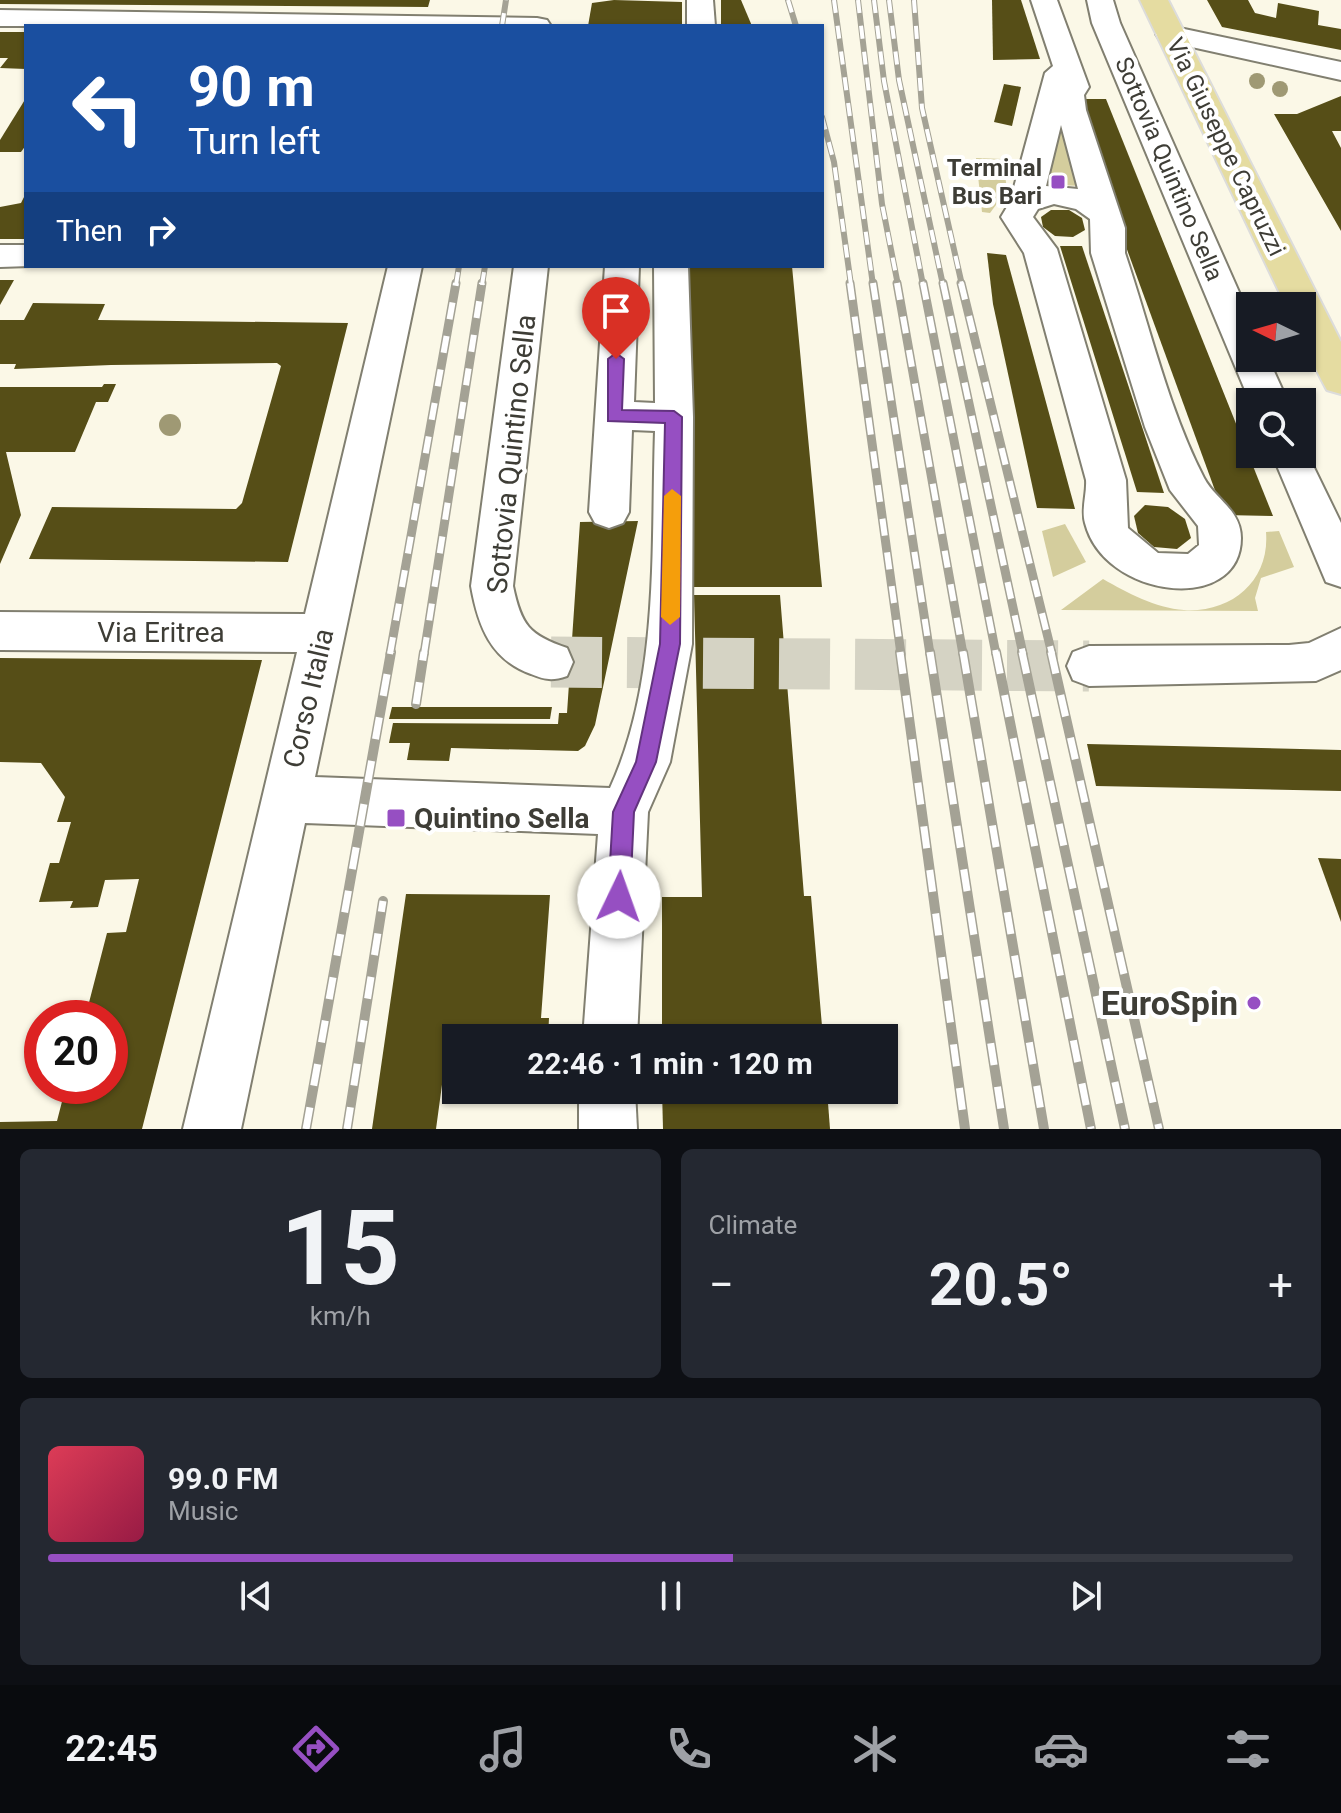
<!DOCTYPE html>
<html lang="en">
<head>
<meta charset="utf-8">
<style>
	:root { --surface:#171b24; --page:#242831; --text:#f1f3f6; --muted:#9ea1a6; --line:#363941; --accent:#964fc2 }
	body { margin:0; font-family:Roboto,sans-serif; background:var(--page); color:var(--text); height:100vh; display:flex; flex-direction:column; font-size:30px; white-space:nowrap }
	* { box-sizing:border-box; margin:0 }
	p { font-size:26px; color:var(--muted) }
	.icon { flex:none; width:44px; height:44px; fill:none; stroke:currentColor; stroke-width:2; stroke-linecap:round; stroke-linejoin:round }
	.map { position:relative; height:1129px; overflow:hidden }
	.side { display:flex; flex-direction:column; gap:20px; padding:20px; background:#0d0f14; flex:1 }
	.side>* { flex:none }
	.hud { position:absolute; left:24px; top:24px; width:800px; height:244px; border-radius:0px; box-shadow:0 2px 6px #0004; background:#1a4fa0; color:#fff; overflow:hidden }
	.needle { width:52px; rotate:275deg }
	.controls { position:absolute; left:1236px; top:292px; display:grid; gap:16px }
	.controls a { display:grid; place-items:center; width:80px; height:80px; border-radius:0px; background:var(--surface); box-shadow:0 2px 6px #0004; font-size:40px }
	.speed { position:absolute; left:24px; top:1000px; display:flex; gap:16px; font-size:40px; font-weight:700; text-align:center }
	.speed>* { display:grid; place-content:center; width:104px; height:104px; border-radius:50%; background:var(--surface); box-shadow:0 2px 6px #0004; line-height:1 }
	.speed .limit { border:12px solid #d22; background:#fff; color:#111 }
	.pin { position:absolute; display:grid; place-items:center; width:68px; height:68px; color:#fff; margin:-82px -34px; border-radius:50% 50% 50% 0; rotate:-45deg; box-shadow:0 0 8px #0007 }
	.pin .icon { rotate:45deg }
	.me { position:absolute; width:88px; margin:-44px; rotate:3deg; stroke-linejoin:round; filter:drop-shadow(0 0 6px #0008) }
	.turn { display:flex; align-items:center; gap:28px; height:168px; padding:0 32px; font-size:36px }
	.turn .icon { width:104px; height:104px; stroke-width:2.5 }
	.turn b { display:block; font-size:56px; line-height:68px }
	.then { display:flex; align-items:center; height:76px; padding:0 32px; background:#0003; gap:16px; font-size:30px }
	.big { font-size:60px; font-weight:700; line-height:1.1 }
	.side .tile { flex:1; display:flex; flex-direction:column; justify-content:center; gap:12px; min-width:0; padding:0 28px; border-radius:12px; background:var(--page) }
	.side .dial { align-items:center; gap:0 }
	.dial b { font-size:104px; line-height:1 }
	.song { display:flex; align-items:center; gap:24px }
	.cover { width:96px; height:96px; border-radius:12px; background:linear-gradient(135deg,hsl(350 70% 55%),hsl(340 70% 35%)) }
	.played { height:8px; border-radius:4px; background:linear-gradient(90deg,var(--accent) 55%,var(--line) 55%) }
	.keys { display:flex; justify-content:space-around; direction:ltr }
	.heat { display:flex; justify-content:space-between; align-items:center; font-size:44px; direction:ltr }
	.side .tiles { flex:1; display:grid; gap:20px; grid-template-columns:1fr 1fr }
	.tile:last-child { grid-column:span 2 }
	.trip { position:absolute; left:442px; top:1024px; width:456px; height:80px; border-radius:0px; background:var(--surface); box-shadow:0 2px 6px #0004; font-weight:700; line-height:80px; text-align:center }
	.menu { display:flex; height:128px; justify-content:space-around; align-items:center; background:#090b0e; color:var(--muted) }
	.menu .icon { width:56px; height:56px }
	.menu .selected { color:var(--accent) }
	.menu b { font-size:36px; color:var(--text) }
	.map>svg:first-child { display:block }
	.green { fill:#d4cd9d }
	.building { fill:#564e17 }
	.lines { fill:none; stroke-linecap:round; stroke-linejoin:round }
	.minor-tunnel { stroke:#d5d3c4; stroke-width:51; stroke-dasharray:51 25; stroke-linecap:butt }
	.minor-casing { stroke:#817f70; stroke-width:4 }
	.major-casing { stroke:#dcdcdb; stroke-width:4 }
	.minor { fill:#fff; fill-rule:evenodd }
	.major { fill:#e5dca1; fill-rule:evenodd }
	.rail-far2-casing { stroke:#a4a295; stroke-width:6 }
	.rail-far1-casing { stroke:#a4a295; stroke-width:9 }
	.rail-casing { stroke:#a4a295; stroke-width:10 }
	.rail-far2 { stroke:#fff; stroke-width:4; stroke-dasharray:13; stroke-linecap:butt }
	.rail-far1 { stroke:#fff; stroke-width:6; stroke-dasharray:17; stroke-linecap:butt }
	.rail { stroke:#fff; stroke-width:7; stroke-dasharray:22; stroke-linecap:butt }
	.tree { fill:#9f9974 }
	.route { fill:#964fc2; stroke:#62337e; stroke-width:2 }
	.slow { fill:#f59e0b }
	.poi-dot { fill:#964fc2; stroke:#fff; stroke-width:3 }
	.labels { text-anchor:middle; stroke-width:8; stroke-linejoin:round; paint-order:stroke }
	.far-street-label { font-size:24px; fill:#3e3d36; stroke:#fff }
	.far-poi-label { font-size:24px; font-weight:bold; fill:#3e3d36; stroke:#fff; text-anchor:end }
	.street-label { font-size:28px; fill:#3e3d36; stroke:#fff }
	.poi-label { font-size:28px; font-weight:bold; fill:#3e3d36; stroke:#fff; text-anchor:start }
	.near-poi-label { font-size:34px; font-weight:bold; fill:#3e3d36; stroke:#fff; text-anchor:end }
</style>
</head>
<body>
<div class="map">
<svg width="1341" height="1129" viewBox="0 0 1341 1129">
	<rect width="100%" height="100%" fill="#fbf8e7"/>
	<!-- green -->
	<g class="green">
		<path d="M1064 78V137L1080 186 1040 184Z"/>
		<path d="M976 158 1003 159 1007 190 990 213 982 212Z"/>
		<path d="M1065 524 1086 562 1053 577 1042 531Z"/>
		<path d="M1279 531 1294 567 1261 578 1255 598 1258 611 1061 610 1103 579C1128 593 1155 608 1184 610 1232 613 1270 580 1266 532Z"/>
	</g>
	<!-- building -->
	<g class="building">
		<path d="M0 0H430L428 7 0 4Z"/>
		<path d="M614 0 682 2V26H588L592 3Z"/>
		<path d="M721 0H741L752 26H721Z"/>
		<path d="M992 0H1021L1040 59 993 60Z"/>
		<path d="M1207 0H1248L1255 13 1276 18 1278 3 1319 11 1318 25 1341 29V50L1222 27Z"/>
		<path d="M0 32H26V69L0 68 8 58H0Z"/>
		<path d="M1004 84 1021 87 1012 126 994 122Z"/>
		<path d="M1341 96V131H1332L1341 148V231L1274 114H1297Z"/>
		<path d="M26 98V145L21 152H0V140Z"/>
		<path d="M1072 99H1106L1273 516 1224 515Z"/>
		<path d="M26 193V239H0V207L21 203Z"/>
		<path d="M1051 210H1069L1082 218 1085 230 1073 237 1055 236 1043 227 1041 217Z"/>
		<path d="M1060 246H1082L1164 493 1137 492Z"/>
		<path d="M987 253 1006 255 1075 509 1037 508 993 304Z"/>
		<path d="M686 266H792L822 587H689Z"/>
		<path d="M0 280H14L0 305Z"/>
		<path d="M33 303 105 304 98 320 348 323 288 562 29 559 52 507 236 509 242 503 281 366 277 363 111 365 14 369 16 364H0V320H24Z"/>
		<path d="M104 384H116L108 402H96L75 452H6L21 515 0 564V387H102Z"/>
		<path d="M1145 505 1168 507 1185 519 1191 538 1177 549 1154 547 1138 533 1134 516Z"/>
		<path d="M638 521 595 725 585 746 578 751 451 748 449 761 407 760 410 743H389L393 723 558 724 559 713H567L580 522Z"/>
		<path d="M694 595H780L804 896H811L823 1038H662V897H702Z"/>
		<path d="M0 658 262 660 142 1129H0V1122L57 1121 66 1086H110V1018H85L107 933 126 932 139 879 105 880 98 907 70 908 73 901 39 902 50 863H59L71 822H57L65 797 41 763 0 762Z"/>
		<path d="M392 707H552L550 719H389Z"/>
		<path d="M1087 744 1341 750V791L1096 786Z"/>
		<path d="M1318 858 1341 859V922Z"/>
		<path d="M406 894 550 895 541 1018H549L548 1038H456V1069L444 1070 436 1129H372Z"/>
		<path d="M662 1090H827L830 1129H663Z"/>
	</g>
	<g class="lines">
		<!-- minor-tunnel -->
		<path class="minor-tunnel" d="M551 662 1089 666"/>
		<!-- minor casing -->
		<g class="minor-casing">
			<g id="minor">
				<path d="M687 0H713L715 26H687Z"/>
				<path d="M1031 0H1057L1089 87 1084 95 1086 110 1125 228V253C1150 327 1168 408 1204 478 1215 499 1241 510 1241 538 1241 615 1104 599 1085 523 1081 509 1087 494 1086 480L1024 253 1001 217 1010 202 1045 73 1053 66ZM1061 125 1078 189 1046 186ZM1054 204 1076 209 1090 219 1091 253 1145 427 1170 490 1198 526 1199 545 1188 554 1158 553 1128 528 1126 480 1057 249 1033 217 1038 209Z"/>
				<path d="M1087 0H1113L1120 23 1250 317V358H1268L1288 402H1250L1092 23Z"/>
				<path d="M0 10 537 18 547 20 551 26H0Z"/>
				<path d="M1170 26 1341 62V80L1160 40 1156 34 1160 28Z"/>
				<path d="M0 245H26V266H30L0 267Z"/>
				<path d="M388 266H422L315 777 610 788C660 679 651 548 655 431L632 430 629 512 623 523 609 528 595 523 589 512 605 266H639L634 402 655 403 654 266H688L693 417 692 644 670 762 648 812 637 1038H583L598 834 305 823 241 1129H183L297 652 0 650V612L305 614Z"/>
				<path d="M514 266H548L513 586C521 625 529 635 567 648L573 662 567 676C552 681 546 680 531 674 491 660 478 626 471 586Z"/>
				<path d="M1302 443 1341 523V587L1326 582 1272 454H1302Z"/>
				<path d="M1341 628V670L1316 681 1089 686 1073 680 1067 666 1073 652 1089 646 1289 645 1309 643Z"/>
				<path d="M579 1090H635L637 1129H579Z"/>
			</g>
		</g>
		<!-- major casing -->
		<g class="major-casing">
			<path id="major" d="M1140 0H1168L1341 342V394L1327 390C1310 359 1302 341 1302 306H1286Z"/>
		</g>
		<!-- minor -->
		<use href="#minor" class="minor"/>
		<!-- major -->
		<use href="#major" class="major"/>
		<!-- rail-far2 casing -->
		<g class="rail-far2-casing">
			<g id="rail-far2">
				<path d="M788 0 796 26"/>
				<path d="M834 0 873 285"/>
				<path d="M858 0 882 204 898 285"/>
				<path d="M874 0 884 81 923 285"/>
				<path d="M889 0 899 80 943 285"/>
				<path d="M914 0 922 108 962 285"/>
				<path d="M502 26 506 0"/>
				<path d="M822 117 834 162 851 285"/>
				<path d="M456 285 459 266"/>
				<path d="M482 285 485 266"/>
			</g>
		</g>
		<!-- rail-far1 casing -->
		<g class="rail-far1-casing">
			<g id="rail-far1">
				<path d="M850 283 901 654"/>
				<path d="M873 283 930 654"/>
				<path d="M897 283 963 654"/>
				<path d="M923 283 996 654"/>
				<path d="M943 283 1023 654"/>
				<path d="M961 283 1052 654"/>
				<path d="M390 654 456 283"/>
				<path d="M424 654 482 283"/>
			</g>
		</g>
		<!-- rail casing -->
		<g class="rail-casing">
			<g id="rail">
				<path d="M900 652 965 1129"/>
				<path d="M930 652 1004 1129"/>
				<path d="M963 652 1044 1129"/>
				<path d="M996 652 1091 1129"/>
				<path d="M1022 652 1125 1129"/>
				<path d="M1051 652 1159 1129"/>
				<path d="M416 704 424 652"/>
				<path d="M306 1129 391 652"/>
				<path d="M347 1129 383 901"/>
			</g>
		</g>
		<!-- rail-far2 -->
		<use href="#rail-far2" class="rail-far2"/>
		<!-- rail-far1 -->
		<use href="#rail-far1" class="rail-far1"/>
		<!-- rail -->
		<use href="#rail" class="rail"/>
	</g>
	<!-- trees -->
	<g class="tree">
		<circle cx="1257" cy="81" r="8"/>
		<circle cx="1280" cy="89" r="8"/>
		<circle cx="170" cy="425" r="11"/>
	</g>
	<!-- route -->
	<path class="route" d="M616 353 624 359 622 410 674 411 682 417 680 644 656 762 634 812 630 897 626 905 619 908 611 905 608 897 613 812 636 762 660 644 665 423 608 421V359Z"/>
	<!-- slow -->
	<path class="slow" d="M672 489 681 496 680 617 670 625 661 617 664 496Z"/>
	<!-- markers -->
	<g class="poi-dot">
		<rect x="1050" y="174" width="16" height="16" rx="4"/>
		<rect x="386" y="808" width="20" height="20" rx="4"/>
		<circle cx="1254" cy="1003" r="8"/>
	</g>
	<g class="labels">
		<!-- far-street labels -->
		<g class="far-street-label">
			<text transform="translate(1226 147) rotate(64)" y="8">Via Giuseppe Capruzzi</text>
			<text transform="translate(1169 169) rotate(67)" y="8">Sottovia Quintino Sella</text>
		</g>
		<!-- far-poi labels -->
		<g class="far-poi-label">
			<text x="1042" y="176">Terminal<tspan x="1042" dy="28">Bus Bari</tspan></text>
		</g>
		<!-- street labels -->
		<g class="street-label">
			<text transform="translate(511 454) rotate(-84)" y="10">Sottovia Quintino Sella</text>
			<text x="161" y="642">Via Eritrea</text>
			<text transform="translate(308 698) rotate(-77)" y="10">Corso Italia</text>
		</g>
		<!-- poi labels -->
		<g class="poi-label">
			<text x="414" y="828">Quintino Sella</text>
		</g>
		<!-- near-poi labels -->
		<g class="near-poi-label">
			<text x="1238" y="1015">EuroSpin</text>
		</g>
	</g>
</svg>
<div class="controls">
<a><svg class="needle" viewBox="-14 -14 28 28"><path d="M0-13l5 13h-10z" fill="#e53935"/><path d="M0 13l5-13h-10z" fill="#9ea1a6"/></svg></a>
<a><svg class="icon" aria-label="search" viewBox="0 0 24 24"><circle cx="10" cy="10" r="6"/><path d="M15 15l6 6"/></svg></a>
</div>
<div class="speed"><div class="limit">20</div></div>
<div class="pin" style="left:616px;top:359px;background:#d93025"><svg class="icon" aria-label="arrive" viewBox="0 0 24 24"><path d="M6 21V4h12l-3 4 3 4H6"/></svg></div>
<svg class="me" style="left:619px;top:897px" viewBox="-20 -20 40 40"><circle r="19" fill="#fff"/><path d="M0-13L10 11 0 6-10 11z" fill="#964fc2"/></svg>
<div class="trip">22:46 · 1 min · 120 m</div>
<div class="hud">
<div class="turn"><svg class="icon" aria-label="left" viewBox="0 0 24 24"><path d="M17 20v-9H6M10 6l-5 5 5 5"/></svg><div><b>90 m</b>Turn left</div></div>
<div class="then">Then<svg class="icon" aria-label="right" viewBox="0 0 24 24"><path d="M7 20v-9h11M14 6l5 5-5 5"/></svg></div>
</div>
</div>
<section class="side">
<div class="tiles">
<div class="tile dial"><b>15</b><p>km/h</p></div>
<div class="tile"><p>Climate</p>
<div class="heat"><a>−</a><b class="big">20.5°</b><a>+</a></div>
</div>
<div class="tile">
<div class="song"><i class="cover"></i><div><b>99.0 FM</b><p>Music</p></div></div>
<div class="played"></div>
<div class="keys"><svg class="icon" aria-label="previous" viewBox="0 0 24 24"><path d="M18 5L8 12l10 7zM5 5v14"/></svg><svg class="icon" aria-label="pause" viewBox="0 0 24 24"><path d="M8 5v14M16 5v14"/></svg><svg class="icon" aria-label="next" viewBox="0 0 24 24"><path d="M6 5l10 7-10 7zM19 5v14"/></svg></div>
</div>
</div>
</section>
<nav class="menu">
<b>22:45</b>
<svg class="icon selected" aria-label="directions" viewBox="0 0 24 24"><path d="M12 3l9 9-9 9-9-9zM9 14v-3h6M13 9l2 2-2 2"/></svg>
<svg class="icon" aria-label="music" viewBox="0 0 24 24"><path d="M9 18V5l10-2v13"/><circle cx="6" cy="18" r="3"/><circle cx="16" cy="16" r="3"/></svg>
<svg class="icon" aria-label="phone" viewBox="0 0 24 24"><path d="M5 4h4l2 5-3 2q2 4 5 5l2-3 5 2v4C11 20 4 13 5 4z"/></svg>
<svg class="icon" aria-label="climate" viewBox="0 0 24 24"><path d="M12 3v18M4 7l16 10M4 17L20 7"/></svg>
<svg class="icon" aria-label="car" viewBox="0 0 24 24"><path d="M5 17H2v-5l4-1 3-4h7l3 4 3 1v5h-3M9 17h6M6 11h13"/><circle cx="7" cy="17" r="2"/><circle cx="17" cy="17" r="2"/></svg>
<svg class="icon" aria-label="filters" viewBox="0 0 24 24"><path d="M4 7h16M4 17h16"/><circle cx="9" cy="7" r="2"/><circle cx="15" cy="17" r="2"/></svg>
</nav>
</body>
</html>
